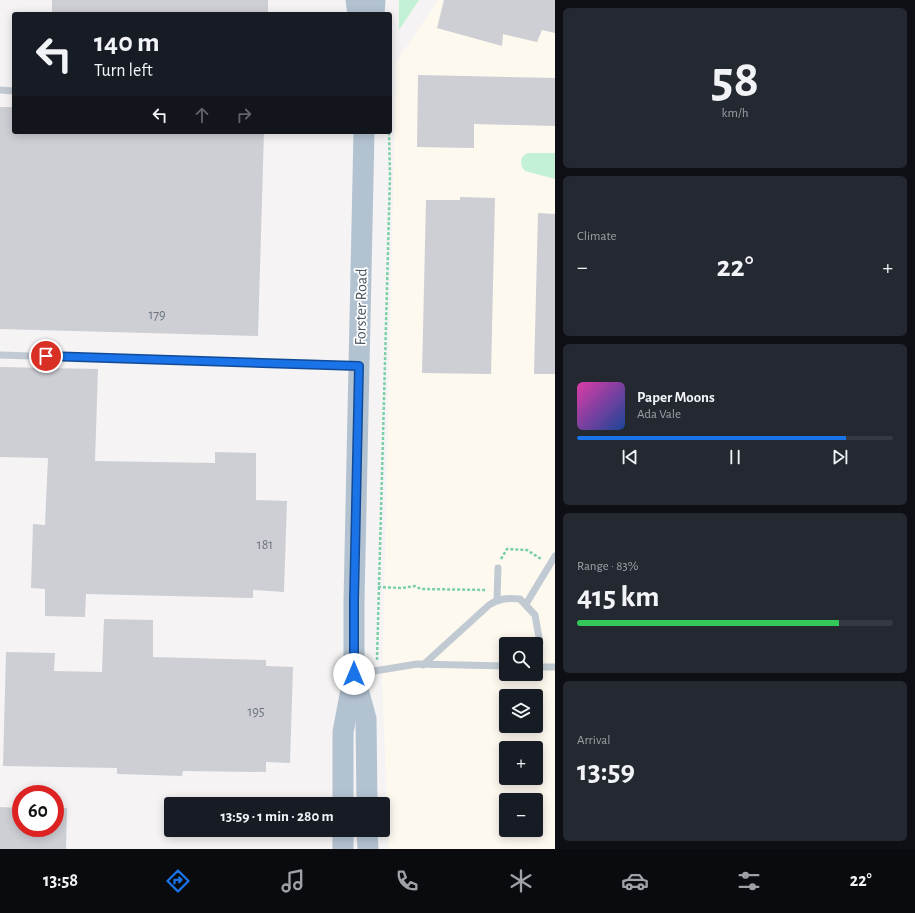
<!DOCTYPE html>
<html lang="en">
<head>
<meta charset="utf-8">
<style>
	:root { --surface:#171b24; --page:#242831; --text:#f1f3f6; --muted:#9ea1a6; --line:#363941; --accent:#1a73e8 }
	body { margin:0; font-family:"Alegreya Sans",sans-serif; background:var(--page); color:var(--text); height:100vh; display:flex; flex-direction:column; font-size:15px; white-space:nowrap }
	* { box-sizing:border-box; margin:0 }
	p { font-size:13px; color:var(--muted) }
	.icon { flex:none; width:22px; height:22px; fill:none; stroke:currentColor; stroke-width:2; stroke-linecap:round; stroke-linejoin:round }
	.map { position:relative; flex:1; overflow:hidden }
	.panel { display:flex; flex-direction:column; gap:8px; padding:8px; background:#0d0f14; width:360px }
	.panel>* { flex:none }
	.guide { position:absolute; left:12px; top:12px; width:380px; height:122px; border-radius:4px; box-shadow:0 2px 10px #0003; background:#171b24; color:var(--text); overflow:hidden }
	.controls { position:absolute; left:499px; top:637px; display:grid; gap:8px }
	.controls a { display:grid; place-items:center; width:44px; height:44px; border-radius:4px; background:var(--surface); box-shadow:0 2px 10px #0003; font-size:20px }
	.speed { position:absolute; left:12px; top:785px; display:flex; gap:8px; font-size:20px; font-weight:700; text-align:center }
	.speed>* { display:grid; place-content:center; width:52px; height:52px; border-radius:50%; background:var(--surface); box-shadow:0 2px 10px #0003; line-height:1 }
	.speed .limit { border:6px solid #d22; background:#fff; color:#111 }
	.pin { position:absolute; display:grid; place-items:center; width:34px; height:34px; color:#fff; margin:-17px; border:2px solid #fff; border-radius:50%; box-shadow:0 1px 4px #0007 }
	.me { position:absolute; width:44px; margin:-22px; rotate:0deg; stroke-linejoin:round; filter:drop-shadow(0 0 3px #0008) }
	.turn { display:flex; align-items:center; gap:14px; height:84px; padding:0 16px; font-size:18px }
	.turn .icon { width:52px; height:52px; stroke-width:2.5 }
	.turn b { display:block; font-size:28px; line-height:34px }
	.lanes { display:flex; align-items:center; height:38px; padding:0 16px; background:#0003; justify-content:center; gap:20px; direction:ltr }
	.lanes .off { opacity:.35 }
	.big { font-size:30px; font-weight:700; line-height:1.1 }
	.panel .widget { flex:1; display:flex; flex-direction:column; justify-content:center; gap:6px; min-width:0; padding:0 14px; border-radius:6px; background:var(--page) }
	.panel .dial { align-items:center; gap:0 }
	.dial b { font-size:52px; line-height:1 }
	.song { display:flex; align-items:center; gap:12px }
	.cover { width:48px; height:48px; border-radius:6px; background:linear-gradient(135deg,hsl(320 70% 55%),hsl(220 70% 35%)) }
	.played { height:4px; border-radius:2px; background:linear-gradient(90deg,var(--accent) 85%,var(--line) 85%) }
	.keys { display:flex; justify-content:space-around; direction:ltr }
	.heat { display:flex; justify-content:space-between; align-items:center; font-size:22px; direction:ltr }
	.charge { height:6px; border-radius:3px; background:linear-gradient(90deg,#34c759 83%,var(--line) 0) }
	.trip { position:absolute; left:164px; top:797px; width:226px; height:40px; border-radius:4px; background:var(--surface); box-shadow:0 2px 10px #0003; font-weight:700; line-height:40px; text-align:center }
	.menu { display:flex; height:64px; justify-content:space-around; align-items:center; background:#090b0e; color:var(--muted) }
	.menu .icon { width:28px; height:28px }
	.menu .selected { color:var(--accent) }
	.menu b { font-size:18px; color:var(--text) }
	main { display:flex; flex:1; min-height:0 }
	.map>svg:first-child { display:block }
	.commercial { fill:#fdf9ef; fill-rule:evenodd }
	.green { fill:#c3f1d5 }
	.building { fill:#cdcfd5 }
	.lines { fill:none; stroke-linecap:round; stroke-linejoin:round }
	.path { stroke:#7ad0a6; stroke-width:2.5; stroke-dasharray:3 2; stroke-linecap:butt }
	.service { stroke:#c1cad2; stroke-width:7 }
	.primary { stroke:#b3c2d1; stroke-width:21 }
	.route-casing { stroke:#114b97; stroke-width:10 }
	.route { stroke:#1a73e8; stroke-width:7 }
	.labels { text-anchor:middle; stroke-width:3.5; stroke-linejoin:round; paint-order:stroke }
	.number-label { font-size:14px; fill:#6b747e }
	.street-label { font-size:16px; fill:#4a5661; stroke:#fff }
</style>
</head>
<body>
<main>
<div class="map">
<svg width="555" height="849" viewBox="0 0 555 849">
	<rect width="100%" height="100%" fill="#f5f3f3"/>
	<!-- commercial -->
	<path class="commercial" d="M438 0H555V849H389L382 682 396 62ZM506 644H536V674H506ZM506 696H536V726H506ZM506 748H536V778H506ZM506 800H536V830H506Z"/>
	<!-- green -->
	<g class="green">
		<path d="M399 0H419L399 30Z"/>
		<path d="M528 153H555V179L525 171 522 167C520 160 521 156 528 153Z"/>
	</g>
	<!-- building -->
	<g class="building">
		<rect x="52" y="0" width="216" height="14"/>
		<path d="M444 0H555V33L542 30 537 42 503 34 502 46 437 28Z"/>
		<path d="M418 75 555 78V126L474 124V148L417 147Z"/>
		<path d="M0 107H14V132H264L258 336 0 329Z"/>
		<path d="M460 197 495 198 491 374 422 373 426 200H460Z"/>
		<path d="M538 213 555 214V374H534Z"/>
		<path d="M0 367 98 369 95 461 215 463V452L256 453V500L287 501 284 592 253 590V598L86 594 85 617 45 616V589L31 588 33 524 45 525 48 458 0 457Z"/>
		<path d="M104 619 153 620V657L266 660V666L293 667 290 763 266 762V772L183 771 182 776 117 774V768L3 766 6 652 55 653 54 671 102 672Z"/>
		<path d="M0 807 21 808V828H55V808H67L66 849H0Z"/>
	</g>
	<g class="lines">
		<!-- path -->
		<g class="path">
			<path d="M501 559 507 549 527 550 541 559"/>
			<path d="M378 587 402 588 415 586 421 589 487 590"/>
			<path d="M377 660 390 176 389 132"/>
		</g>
		<!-- service -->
		<g class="service">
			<path d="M0 90 14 91"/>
			<path d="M0 355 356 366"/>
			<path d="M497 600 498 568"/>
			<path d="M526 604 555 556"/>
			<path d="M423 665 489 605C499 598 508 598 520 599L535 615 540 643 536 653"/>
			<path d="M536 667H555"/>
			<path d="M356 674 417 664 506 666"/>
		</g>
		<!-- primary -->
		<g class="primary">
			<path d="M356 0 358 14"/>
			<path d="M374 14 375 0"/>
			<path d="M355 678 366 719 367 804"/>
			<path d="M343 804V732L354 674V601L364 132"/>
			<path d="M343 830V849"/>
			<path d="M367 830 368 849"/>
		</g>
	</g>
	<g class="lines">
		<!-- route casing -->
		<g class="route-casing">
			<path id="route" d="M46 356 359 366 354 601V674"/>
		</g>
		<!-- route -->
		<use href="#route" class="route"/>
	</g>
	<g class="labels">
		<!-- number labels -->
		<g class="number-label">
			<text x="157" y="319">179</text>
			<text x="265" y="549">181</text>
			<text x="256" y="716">195</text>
		</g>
		<!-- street labels -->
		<g class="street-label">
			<text transform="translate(360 307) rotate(-89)" y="6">Forster Road</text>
		</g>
	</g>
</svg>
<div class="controls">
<a><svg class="icon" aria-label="search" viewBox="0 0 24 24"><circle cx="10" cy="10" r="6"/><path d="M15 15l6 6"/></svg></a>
<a><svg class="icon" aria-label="layers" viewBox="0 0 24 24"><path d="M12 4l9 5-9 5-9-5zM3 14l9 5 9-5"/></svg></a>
<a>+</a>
<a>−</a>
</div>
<div class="speed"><div class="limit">60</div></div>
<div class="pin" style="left:46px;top:356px;background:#d93025"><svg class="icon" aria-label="arrive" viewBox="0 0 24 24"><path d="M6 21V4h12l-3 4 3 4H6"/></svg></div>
<svg class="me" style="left:354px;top:674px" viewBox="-20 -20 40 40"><circle r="19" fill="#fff"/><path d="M0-13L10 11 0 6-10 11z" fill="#1a73e8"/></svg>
<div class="trip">13:59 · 1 min · 280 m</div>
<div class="guide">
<div class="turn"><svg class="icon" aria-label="left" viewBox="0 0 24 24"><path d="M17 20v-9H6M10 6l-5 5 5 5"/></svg><div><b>140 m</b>Turn left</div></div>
<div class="lanes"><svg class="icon" aria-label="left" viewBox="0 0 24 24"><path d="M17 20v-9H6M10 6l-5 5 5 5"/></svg><svg class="icon off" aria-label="ahead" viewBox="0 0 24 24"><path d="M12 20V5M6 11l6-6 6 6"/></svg><svg class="icon off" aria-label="right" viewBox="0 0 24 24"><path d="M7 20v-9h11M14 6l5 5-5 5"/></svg></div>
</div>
</div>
<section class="panel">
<div class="widget dial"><b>58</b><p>km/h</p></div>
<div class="widget"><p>Climate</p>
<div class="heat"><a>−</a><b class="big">22°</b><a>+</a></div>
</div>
<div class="widget">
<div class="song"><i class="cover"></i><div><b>Paper Moons</b><p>Ada Vale</p></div></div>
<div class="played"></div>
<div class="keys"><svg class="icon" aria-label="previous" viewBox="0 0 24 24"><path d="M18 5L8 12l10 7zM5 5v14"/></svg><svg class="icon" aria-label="pause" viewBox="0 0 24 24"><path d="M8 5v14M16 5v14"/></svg><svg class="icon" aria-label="next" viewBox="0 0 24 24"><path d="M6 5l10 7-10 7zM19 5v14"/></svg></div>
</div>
<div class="widget"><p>Range · 83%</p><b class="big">415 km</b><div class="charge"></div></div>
<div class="widget"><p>Arrival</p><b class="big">13:59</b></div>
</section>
</main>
<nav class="menu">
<b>13:58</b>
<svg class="icon selected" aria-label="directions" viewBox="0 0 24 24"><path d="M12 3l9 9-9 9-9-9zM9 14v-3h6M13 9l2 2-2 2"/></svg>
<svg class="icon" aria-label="music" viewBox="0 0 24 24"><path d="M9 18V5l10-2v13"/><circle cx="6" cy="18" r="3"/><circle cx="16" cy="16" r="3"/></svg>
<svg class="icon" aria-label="phone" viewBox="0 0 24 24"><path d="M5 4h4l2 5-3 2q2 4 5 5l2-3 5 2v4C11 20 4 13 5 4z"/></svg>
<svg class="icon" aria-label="climate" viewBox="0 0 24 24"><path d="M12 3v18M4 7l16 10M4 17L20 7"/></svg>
<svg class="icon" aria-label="car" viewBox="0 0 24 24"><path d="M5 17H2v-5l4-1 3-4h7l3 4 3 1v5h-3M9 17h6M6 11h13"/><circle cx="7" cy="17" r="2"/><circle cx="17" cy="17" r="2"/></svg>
<svg class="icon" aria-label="filters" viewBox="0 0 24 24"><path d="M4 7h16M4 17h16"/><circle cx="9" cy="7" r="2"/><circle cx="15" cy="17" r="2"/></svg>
<b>22°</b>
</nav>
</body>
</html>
